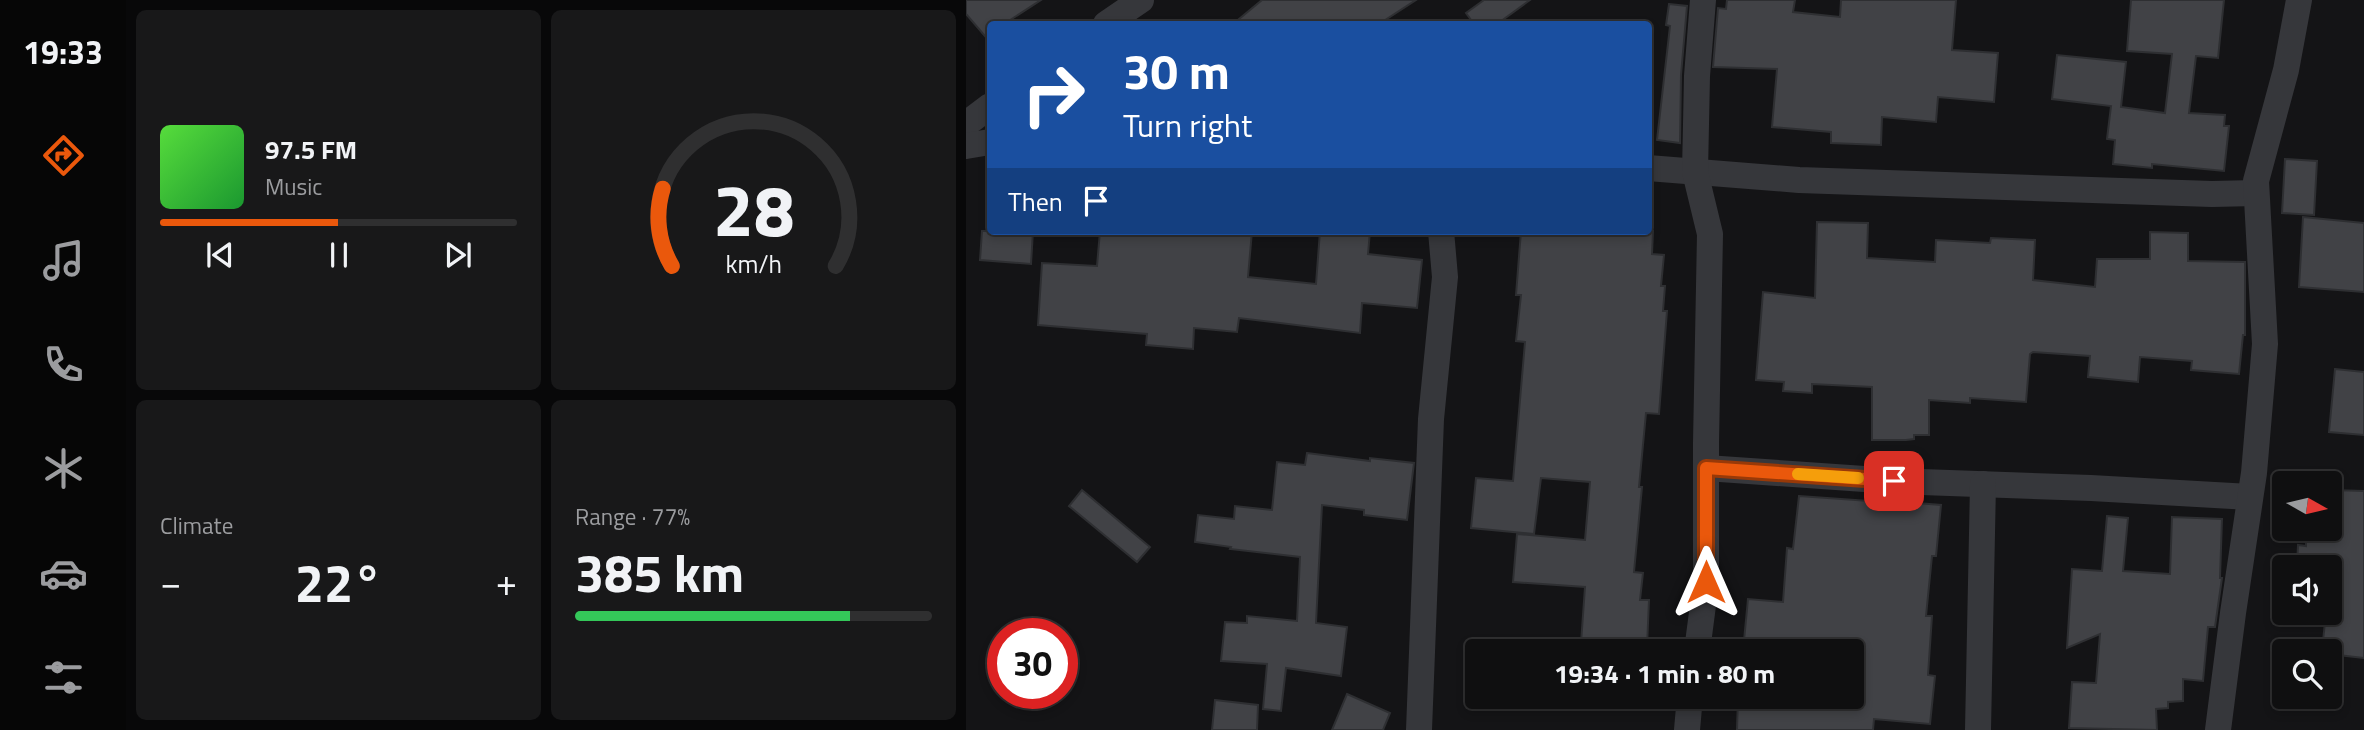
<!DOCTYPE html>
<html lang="en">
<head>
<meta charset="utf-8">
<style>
	:root { --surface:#0f0f10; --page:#181819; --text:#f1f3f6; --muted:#9b9c9f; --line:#2f2f30; --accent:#ea580c }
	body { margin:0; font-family:"Titillium Web",sans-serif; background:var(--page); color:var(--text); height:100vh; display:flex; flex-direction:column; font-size:26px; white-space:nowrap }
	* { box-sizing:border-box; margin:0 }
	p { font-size:23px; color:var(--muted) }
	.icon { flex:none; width:38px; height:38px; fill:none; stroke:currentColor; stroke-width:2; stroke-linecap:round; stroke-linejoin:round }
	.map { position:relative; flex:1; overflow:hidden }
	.panel { display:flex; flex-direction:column; gap:10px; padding:10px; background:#080809; width:840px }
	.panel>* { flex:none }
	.top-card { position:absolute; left:21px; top:21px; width:665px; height:214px; border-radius:7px; box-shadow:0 4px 10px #0003,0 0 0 2px var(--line); background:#1a4fa0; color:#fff; overflow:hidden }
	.needle { width:46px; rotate:98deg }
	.fabs { position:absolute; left:1306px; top:471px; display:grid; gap:14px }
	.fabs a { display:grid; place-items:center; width:70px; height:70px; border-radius:7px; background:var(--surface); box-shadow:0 4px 10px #0003,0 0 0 2px var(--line); font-size:35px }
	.speed { position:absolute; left:21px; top:618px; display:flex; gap:14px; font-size:35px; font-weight:700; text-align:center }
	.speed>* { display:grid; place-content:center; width:91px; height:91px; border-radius:50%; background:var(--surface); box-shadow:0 4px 10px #0003,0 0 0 2px var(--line); line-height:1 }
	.speed .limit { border:10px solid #d22; background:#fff; color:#111 }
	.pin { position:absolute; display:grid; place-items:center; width:60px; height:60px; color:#fff; margin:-30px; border-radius:14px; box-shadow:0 4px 10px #0006 }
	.me { position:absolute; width:77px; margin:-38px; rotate:0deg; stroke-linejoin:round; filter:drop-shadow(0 0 5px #0008) }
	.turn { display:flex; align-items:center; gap:24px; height:147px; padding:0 21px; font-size:32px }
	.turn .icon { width:91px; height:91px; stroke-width:2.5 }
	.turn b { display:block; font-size:49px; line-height:60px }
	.then { display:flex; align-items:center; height:66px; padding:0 21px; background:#0003; gap:14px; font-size:26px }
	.big { font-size:52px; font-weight:700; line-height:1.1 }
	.panel .widget { flex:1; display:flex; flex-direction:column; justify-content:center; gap:10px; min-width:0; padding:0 24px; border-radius:10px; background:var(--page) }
	.panel .dial { align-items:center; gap:0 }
	.dial svg { height:182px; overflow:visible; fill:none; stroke:var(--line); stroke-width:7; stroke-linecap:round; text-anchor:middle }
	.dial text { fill:var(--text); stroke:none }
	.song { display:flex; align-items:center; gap:21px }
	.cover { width:84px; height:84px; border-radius:10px; background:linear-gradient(135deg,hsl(110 70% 55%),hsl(130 70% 35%)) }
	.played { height:7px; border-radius:4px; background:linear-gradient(90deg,var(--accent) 50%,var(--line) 50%) }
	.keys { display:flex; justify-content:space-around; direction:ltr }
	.heat { display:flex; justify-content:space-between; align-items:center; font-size:38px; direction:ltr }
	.charge { height:10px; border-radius:5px; background:linear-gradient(90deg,#34c759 77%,var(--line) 0) }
	.panel .tiles { flex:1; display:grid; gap:10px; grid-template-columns:repeat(2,1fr) }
	.trip { position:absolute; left:499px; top:639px; width:399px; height:70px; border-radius:7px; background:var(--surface); box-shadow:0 4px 10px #0003,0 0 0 2px var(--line); font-weight:700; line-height:70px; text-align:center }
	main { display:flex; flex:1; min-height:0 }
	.tab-bar { display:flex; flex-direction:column; width:126px; justify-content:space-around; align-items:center; background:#060606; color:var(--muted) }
	.tab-bar .icon { width:49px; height:49px }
	.tab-bar .active { color:var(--accent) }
	.tab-bar b { font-size:32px; color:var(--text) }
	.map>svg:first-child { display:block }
	.building { fill:#414246; stroke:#2e2f32; stroke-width:2 }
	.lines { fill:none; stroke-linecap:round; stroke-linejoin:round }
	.minor { stroke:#36373b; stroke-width:26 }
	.route-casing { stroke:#983908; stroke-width:18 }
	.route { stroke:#ea580c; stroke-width:12 }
	.slow { stroke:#f59e0b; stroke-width:12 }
</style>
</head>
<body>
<main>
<nav class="tab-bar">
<b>19:33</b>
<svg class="icon active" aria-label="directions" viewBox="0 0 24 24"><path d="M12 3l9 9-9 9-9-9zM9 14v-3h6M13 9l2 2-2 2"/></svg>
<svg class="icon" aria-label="music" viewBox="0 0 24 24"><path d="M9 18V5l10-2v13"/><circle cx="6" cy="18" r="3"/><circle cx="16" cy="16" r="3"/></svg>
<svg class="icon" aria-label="phone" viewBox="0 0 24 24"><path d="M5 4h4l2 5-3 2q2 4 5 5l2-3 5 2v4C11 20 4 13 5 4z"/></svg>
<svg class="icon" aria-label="climate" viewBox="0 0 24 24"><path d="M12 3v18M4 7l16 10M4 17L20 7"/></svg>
<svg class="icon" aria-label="car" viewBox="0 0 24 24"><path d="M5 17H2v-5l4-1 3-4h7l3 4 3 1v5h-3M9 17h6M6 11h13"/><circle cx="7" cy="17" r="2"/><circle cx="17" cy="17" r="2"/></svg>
<svg class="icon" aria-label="filters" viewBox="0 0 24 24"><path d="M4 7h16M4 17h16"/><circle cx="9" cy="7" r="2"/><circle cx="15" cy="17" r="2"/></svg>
</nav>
<section class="panel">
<div class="tiles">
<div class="widget">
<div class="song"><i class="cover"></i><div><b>97.5 FM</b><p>Music</p></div></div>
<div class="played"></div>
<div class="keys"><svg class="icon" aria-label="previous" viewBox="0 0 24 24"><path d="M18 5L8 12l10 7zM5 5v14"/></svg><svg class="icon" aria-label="pause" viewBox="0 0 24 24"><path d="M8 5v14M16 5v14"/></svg><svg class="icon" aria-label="next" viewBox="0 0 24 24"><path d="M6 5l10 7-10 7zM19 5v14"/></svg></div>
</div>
<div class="widget dial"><svg viewBox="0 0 100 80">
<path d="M14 69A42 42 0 1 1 86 69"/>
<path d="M14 69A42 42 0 0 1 10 35" stroke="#ea580c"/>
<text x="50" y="56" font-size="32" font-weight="700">28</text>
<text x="50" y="72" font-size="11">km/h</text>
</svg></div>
<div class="widget"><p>Climate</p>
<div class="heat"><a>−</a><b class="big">22°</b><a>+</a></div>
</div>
<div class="widget"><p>Range · 77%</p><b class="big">385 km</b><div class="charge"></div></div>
</div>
</section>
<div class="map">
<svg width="1398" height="730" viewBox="0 0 1398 730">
	<rect width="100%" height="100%" fill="#141416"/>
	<!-- building -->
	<g class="building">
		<path d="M0 0H75L38 24H24V42L0 14Z"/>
		<path d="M296 0H450L413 24H267Z"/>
		<path d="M518 0H564L531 24H508L500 13Z"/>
		<path d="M761 0H829L827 12 874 17 875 0H990L986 50 1032 53 1028 102 972 97 970 122 916 117 915 145 865 143V132L806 127 811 69 747 67 752 8 760 9Z"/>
		<path d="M1165 0H1258L1252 58 1230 56 1223 113 1259 115 1258 126H1263L1258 171 1186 164V168L1147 164 1149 140 1141 139 1145 106 1086 99 1091 55 1160 62 1155 107 1199 113 1206 54 1161 51Z"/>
		<path d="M703 4 721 6 715 75 714 143 691 140 704 26 700 25Z"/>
		<path d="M1319 159 1351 161 1348 215 1316 213Z"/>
		<path d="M1337 217 1398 223V292L1333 287Z"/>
		<path d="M851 222 902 223 901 258 969 262 970 240 1024 243 1025 238 1069 240 1067 280 1129 287 1131 259H1184V232L1222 233V261L1279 262V335H1277L1273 374 1225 370 1226 361 1174 357 1172 382 1122 377 1124 356 1067 352 1064 354 1060 402 1004 398V403L963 400V435H948V439L940 440H906V387L846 384V393L817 391 818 382 790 380 797 292 849 298Z"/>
		<path d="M16 231H67L65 264 14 260Z"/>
		<path d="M134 231H286L282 277 350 284 354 231H404L402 254 456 260 451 308 396 303 394 333 273 318 271 332 228 328 227 349 180 345 181 334 72 325 76 263 131 266Z"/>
		<path d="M555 231H687L686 254 698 255 695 286H699L697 311H701L693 414 680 413 673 487H676L668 572 677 573 674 600H683L681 647 615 643 619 587 547 582 551 534 619 540 624 482 575 478 568 534 505 528 510 478 547 481 559 342 550 341 555 295H550Z"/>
		<path d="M1369 369 1398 372V435L1363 432Z"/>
		<path d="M341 453 404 461V458L448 463 441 520 398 515V510L356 505 350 623 381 627 375 676 320 668 315 711 297 709 301 664 255 661 259 622 281 623V616L331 621 334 557 264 549 265 547 229 542 232 515 268 519 269 506 306 510 311 462 339 465Z"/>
		<path d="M116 490 184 547 171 562 103 506Z"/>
		<path d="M1366 490 1398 491V658L1363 654V651H1356L1360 612H1363V567H1331L1332 545 1340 546V535L1364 536Z"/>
		<path d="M833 496 903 501V499L975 505 970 556H966L960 616H966L962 675 969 676 964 724 908 719 907 730H771L772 696H886V651H777L782 599 817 602 821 548 827 549Z"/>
		<path d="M1141 516 1162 518 1157 571 1204 574 1206 517 1256 519 1254 578H1256L1249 627H1242L1237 681 1217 679V701L1202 702V708L1190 709 1191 730 1103 728 1106 682 1130 683 1134 634 1101 648 1106 569 1136 571Z"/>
		<path d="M381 694 424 713 417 730H366Z"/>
		<path d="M249 700 292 705 291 730H246Z"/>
	</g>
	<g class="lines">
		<!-- minor -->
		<g class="minor">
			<path d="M140 24 175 0"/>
			<path d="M0 124 24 106"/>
			<path d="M0 146 24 142"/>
			<path d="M682 168 833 180 1246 194 1290 193"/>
			<path d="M740 468 927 481 1125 488 1284 497"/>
			<path d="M731 651 740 582V443L744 234 729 172 731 76 737 0"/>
			<path d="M453 730 465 419 479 277 475 231"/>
			<path d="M721 730 724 696"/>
			<path d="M1012 730 1017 484"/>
			<path d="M1252 730 1267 613 1288 473 1299 344 1290 181 1320 70 1333 0"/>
		</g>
	</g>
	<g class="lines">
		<!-- route casing -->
		<g class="route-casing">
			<path id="route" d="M740 582V468L928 481"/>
		</g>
		<!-- route -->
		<use href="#route" class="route"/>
		<!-- slow -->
		<path class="slow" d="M832 474 892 478"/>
	</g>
</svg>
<div class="fabs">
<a><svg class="needle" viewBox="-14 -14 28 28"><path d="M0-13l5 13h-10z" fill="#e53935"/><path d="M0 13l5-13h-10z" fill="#9b9c9f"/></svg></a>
<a><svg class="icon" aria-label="sound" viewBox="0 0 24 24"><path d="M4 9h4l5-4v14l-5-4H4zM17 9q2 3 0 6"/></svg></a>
<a><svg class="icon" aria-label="search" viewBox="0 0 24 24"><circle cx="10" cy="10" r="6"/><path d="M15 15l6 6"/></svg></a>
</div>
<div class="speed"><div class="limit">30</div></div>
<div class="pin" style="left:928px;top:481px;background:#d93025"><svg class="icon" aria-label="arrive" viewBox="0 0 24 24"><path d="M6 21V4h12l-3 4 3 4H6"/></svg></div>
<svg class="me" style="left:740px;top:582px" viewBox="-20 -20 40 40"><path d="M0-17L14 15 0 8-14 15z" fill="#ea580c" stroke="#fff" stroke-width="4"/></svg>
<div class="trip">19:34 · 1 min · 80 m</div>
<div class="top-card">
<div class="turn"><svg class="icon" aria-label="right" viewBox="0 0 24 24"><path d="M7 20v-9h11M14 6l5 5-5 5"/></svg><div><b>30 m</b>Turn right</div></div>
<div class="then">Then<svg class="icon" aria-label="arrive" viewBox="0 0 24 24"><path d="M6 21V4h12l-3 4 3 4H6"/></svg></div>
</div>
</div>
</main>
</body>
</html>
